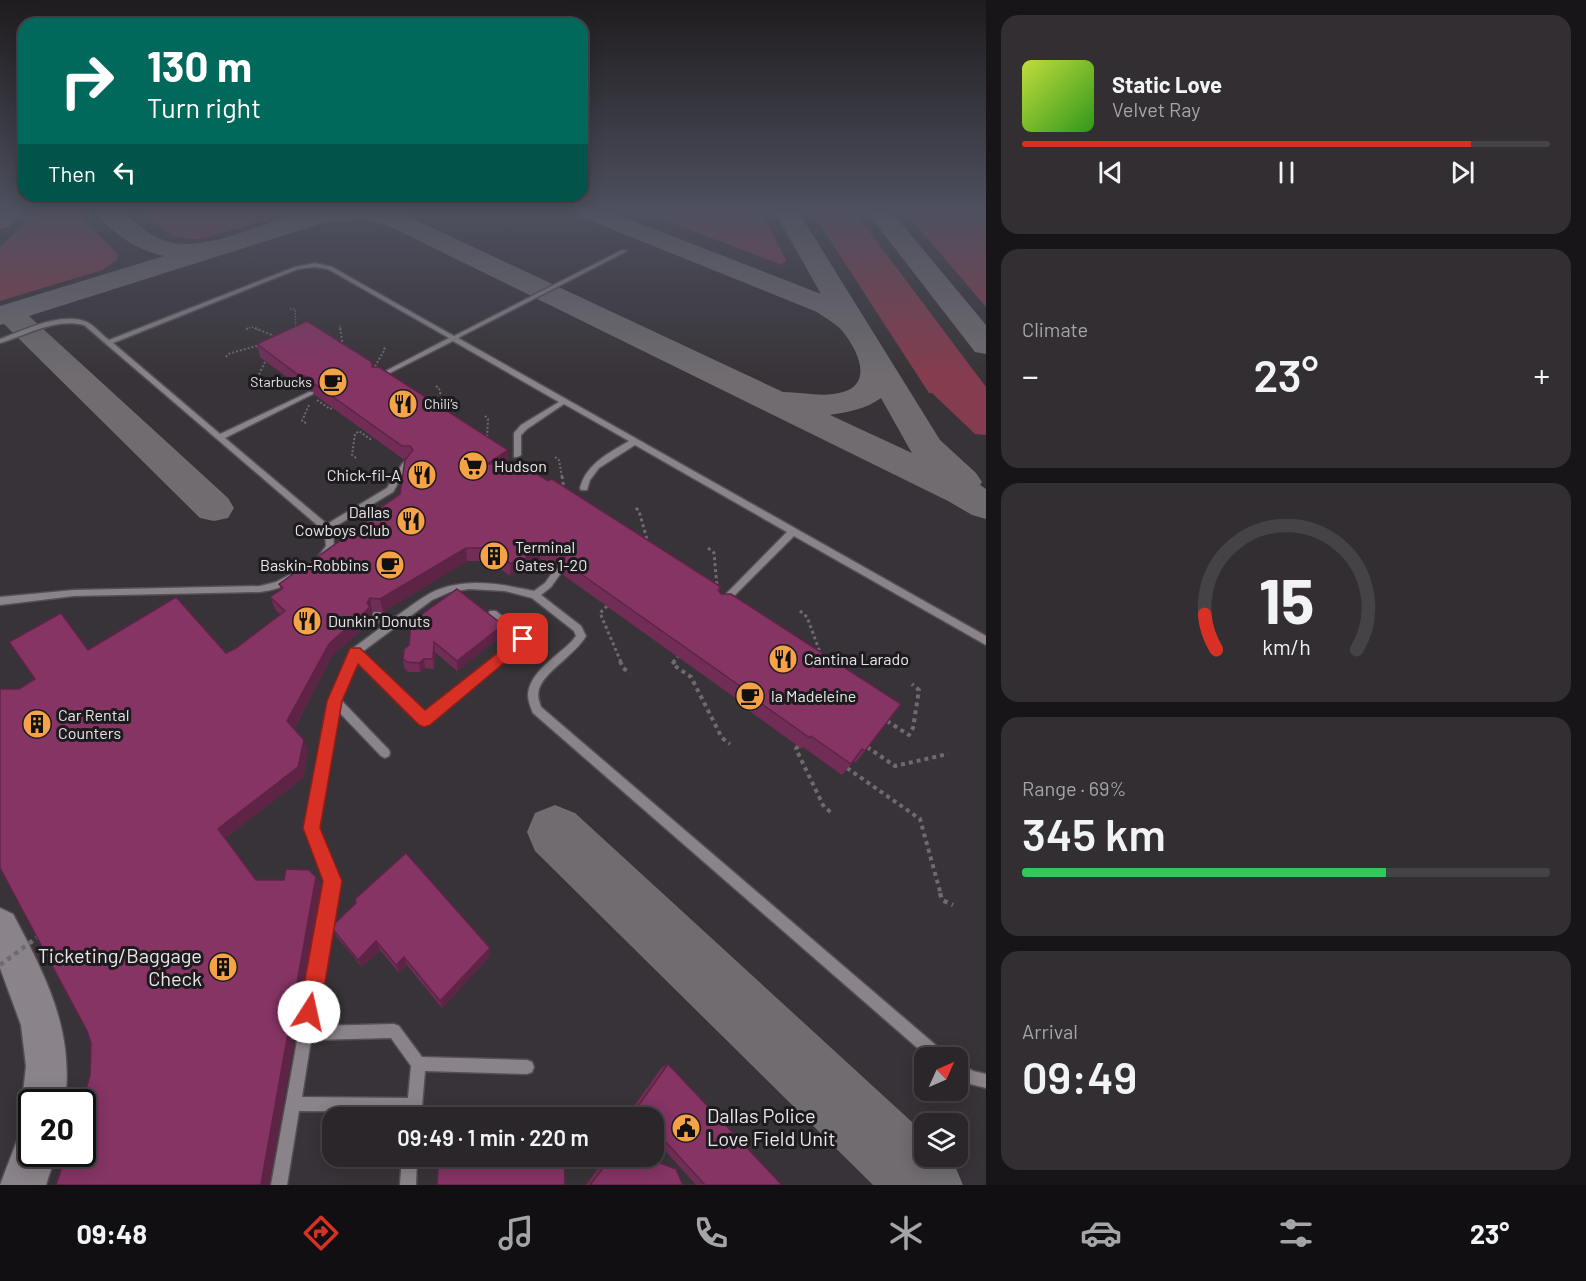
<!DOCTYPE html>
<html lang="en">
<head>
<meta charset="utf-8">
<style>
	:root { --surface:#2a262a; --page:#322e32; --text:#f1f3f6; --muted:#a5a5a8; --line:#464347; --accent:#d93025 }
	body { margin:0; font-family:Barlow,sans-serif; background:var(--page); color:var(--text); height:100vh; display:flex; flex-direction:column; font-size:22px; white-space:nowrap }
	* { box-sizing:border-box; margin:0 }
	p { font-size:20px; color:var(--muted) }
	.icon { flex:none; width:33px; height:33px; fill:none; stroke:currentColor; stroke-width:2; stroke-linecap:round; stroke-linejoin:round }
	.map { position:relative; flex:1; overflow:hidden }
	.details { display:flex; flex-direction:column; gap:15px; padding:15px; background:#171517; width:600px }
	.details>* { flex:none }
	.guide { position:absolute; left:18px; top:18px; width:570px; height:183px; border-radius:18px; box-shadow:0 3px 15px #0003,0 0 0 2px var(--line); background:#00695c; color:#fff; overflow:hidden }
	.needle { width:39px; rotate:45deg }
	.tools { position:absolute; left:914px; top:1047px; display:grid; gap:12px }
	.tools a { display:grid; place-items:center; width:54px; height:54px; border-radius:12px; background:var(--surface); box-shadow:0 3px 15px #0003,0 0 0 2px var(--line); font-size:30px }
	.speed { position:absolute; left:18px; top:1089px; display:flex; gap:12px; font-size:30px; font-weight:700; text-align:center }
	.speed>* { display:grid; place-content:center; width:78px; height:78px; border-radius:50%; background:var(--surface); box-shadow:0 3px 15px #0003,0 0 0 2px var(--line); line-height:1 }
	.speed .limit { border:3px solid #111; border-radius:9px; background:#fff; color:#111 }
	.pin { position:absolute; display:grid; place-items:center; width:51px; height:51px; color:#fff; margin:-26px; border-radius:12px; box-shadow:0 3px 9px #0006 }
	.me { position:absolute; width:66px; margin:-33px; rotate:10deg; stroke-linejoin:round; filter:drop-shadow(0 0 4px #0008) }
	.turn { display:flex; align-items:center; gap:21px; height:126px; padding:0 30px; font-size:27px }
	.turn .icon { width:78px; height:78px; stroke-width:2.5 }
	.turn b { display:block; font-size:42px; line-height:51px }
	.then { display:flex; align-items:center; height:57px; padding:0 30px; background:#0003; gap:12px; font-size:22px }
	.big { font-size:45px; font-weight:600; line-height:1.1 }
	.details .tile { flex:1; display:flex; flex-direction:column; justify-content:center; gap:9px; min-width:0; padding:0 21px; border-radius:18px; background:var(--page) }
	.details .dial { align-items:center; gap:0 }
	.dial svg { height:156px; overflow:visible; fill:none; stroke:var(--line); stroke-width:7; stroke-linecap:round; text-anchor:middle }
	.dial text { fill:var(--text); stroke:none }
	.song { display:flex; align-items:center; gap:18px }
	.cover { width:72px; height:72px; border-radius:9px; background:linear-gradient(135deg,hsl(70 70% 55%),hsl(110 70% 35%)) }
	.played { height:6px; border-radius:3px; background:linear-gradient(90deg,var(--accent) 85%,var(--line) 85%) }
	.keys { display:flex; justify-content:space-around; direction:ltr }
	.heat { display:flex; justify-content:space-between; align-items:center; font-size:33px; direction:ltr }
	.charge { height:9px; border-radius:4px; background:linear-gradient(90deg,#34c759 69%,var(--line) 0) }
	.trip { position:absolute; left:322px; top:1107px; width:342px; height:60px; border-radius:18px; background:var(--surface); box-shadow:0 3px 15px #0003,0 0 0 2px var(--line); font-weight:600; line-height:60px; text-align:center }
	.menu { display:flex; height:96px; justify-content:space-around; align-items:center; background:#110f11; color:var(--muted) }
	.menu .icon { width:42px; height:42px }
	.menu .active { color:var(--accent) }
	.menu b { font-size:27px; color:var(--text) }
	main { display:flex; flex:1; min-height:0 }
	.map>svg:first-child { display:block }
	.green { fill:#853c4e }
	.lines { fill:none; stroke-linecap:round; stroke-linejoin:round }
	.taxiway { fill:#706c70; fill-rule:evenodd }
	.lane-casing { stroke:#544f54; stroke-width:3 }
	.secondary-casing { stroke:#544f54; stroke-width:3 }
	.path-far4 { stroke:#6e6a6e; stroke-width:1.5; stroke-dasharray:1.5 1.5; stroke-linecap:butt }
	.path-far3 { stroke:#6e6a6e; stroke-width:2; stroke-dasharray:2 2; stroke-linecap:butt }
	.path-far2 { stroke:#6e6a6e; stroke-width:3; stroke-dasharray:3 3; stroke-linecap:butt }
	.path-far1 { stroke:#6e6a6e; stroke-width:4; stroke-dasharray:4 4; stroke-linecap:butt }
	.path { stroke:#6e6a6e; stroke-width:4.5; stroke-dasharray:4.5 4.5; stroke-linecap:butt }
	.lane { fill:#8a8389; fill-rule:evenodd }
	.secondary { fill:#8a8389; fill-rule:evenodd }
	.path-bridge-far1 { stroke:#6e6a6e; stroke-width:2; stroke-dasharray:2 2; stroke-linecap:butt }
	.path-bridge { stroke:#6e6a6e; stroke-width:4.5; stroke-dasharray:4.5 4.5; stroke-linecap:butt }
	.wall { fill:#722d56 }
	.shaded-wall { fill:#5d2446 }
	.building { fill:#853464; stroke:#5d2446; stroke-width:1.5 }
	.route { fill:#d93025; stroke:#8d1f18; stroke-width:1.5 }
	.labels { text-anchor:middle; stroke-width:6; stroke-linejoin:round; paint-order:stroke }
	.far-poi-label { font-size:14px; fill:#e9e5e9; stroke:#1e1b1e; text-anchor:end }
	.poi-label { font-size:16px; fill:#e9e5e9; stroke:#1e1b1e; text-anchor:start }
	.near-poi-label { font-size:20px; fill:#e9e5e9; stroke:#1e1b1e; text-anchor:end }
</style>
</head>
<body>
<main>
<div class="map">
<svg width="986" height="1185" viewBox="0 0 986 1185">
	<rect width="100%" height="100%" fill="#383338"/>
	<!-- green -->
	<g class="green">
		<path d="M37 211H75L118 254 117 260 102 270 0 301V247Z"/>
		<path d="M141 211H296L209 237C175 244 165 232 141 211Z"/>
		<path d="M640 211H761L786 260 782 265Z"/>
		<path d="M811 211H854L986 387V435L975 434 932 393H929Z"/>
		<path d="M904 211H986V307Z"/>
	</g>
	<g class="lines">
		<!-- taxiway -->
		<g class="taxiway">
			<path d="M0 211H23L9 227 0 229Z"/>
			<path d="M96 211H122C135 222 147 234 163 240 204 256 268 219 310 211 333 207 384 210 407 216L783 392C803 392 823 398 843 392 874 383 857 349 843 332 837 324 825 318 817 312L579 216 575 211H608L821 294 774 211H798L940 440 976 473 982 482 980 485 986 489V519L972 515 948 501 389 226 363 219 323 223 29 316 228 498 234 508 228 518 214 521 200 518 4 324 0 325V306L164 256C137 250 112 234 96 211ZM881 398 909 448 912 453 830 415C848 412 866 409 881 398Z"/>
			<path d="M866 211H891L986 325V354L975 352Z"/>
			<path d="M555 805 575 813 924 1133V1156H950L952 1159 963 1185H873L535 851 527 832 535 813Z"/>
		</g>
		<!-- lane casing -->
		<g class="lane-casing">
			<g id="lane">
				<path d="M622 250 627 251 458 338 986 636V645L794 536 726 604H720L718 602 720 600 787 532 635 445 599 468 590 480 587 490H581L580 488C586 464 609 453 629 441L564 404 527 429 521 435V455L517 457H514V433L521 425 559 402 453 341 380 378H376V376L449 338 328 269 315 267 298 269 113 343 220 434 309 392H313V394L225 438 327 524 387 488 402 464 405 461H411L412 463 405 471 393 492 331 529 333 535 334 546 324 560 321 561 317 558 326 546 325 535 323 530 84 325C54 318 28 335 0 343V339C24 330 62 311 87 322 95 326 102 335 109 340L295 267 315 263 332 267 454 336Z"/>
				<path d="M558 568 561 569 562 571 561 573 551 587 541 595 581 626 586 636C575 655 545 671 539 689 537 696 539 701 541 707L945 1053 947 1058H929L533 713C531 708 528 701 528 695 529 672 558 656 572 641L576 636 574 631 532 598 505 591 469 589 450 592 432 600 362 652 424 714 516 639 490 617 488 614 490 611H496L526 636 528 639 526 642 428 723 424 725 420 723 357 660 341 700 389 750 390 753 389 756 385 758 381 756 338 711 318 828 338 881 314 1026 394 1024 399 1026 422 1057 527 1060 532 1062 534 1067 532 1072 527 1074 425 1071 421 1118H407V1112L299 1111 287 1185H271L326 881 306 828 330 701 350 652 352 649 383 626 372 615 374 612H380L390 621C401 613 413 604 424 597 457 576 498 583 534 591L545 583 555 569ZM391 1038 411 1066 408 1098 302 1097 311 1040Z"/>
				<path d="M289 575 292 576 293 578C284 588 273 590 260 592L74 596 0 605V597L74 590 260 586 276 582Z"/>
				<path d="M957 1062 973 1071 986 1074V1088L970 1084 957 1077Z"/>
				<path d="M402 1156H417L416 1185H400Z"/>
			</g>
		</g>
		<!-- secondary casing -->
		<g class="secondary-casing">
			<g id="secondary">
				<path d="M0 908 13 914C46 977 74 1029 65 1102H32V1118L29 1117 22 1102 26 1066 21 1025 0 968Z"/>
				<path d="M32 1133V1154H56L46 1185H0L18 1138Z"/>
			</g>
		</g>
		<!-- path-far4 -->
		<g class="path-far4">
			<path d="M290 309H295L296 330"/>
			<path d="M340 326 341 330"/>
			<path d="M246 329 252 327 258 330"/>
		</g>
		<!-- path-far3 -->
		<g class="path-far3">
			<path d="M255 328 279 338"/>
			<path d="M340 328 343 346"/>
			<path d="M246 329 249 328"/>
			<path d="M226 357 228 354 256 346 261 349"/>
			<path d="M436 386 439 388 444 411"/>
			<path d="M257 388 254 385 265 362"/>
			<path d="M317 400 330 409 332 408"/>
			<path d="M485 416 488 419 487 438"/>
			<path d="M306 423 302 421 309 405"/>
			<path d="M555 457 559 460 562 477"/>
			<path d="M356 458 352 455 355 434 359 431 370 439 373 438"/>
		</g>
		<!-- path-far2 -->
		<g class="path-far2">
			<path d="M562 476 564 490"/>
			<path d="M636 508 639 511 648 543"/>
			<path d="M708 548 714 553 717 587"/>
			<path d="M607 606 600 613 621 662"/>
			<path d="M800 611 807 617 821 655"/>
			<path d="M673 662 678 657"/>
		</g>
		<!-- path-far1 -->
		<g class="path-far1">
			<path d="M620 661 623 668 630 673"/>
			<path d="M675 661 672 664 691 677 722 738 730 744"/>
			<path d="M887 721 909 735 913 728 919 690 912 684"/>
			<path d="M798 746 796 749 824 807 832 813"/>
			<path d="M867 747 895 766 948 754"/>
			<path d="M847 768 920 819 941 895"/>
		</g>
		<!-- path -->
		<path class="path" d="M940 893 942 900 953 905"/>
		<!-- lane -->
		<use href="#lane" class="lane"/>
		<!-- secondary -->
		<use href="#secondary" class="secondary"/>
		<!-- path-bridge-far1 -->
		<path class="path-bridge-far1" d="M373 370 385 349 383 347"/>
		<!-- path-bridge -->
		<path class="path-bridge" d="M0 965 39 936"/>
	</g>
	<!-- wall -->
	<g class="wall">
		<path d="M257 344 372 367 508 463 507 464 529 469 548 481 721 587 719 591 865 751 856 762 854 761 842 775 803 747 802 749 740 704 741 702 563 575V569L562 567 553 568 540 559 519 574 516 572 510 576 490 561H467L383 612 372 611 371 612 373 619 332 656 294 729 308 751 303 778 225 838 256 880H284L316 877 321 886 269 1185H270H56L90 1076 91 1043 87 1031 19 689 88 650 226 653 236 648 281 615 275 609 270 597 281 589 279 584 367 522 366 518 400 494 406 459H403L315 395 313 390 300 387 260 357Z"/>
		<path d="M503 635 457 671 435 652 434 669 425 668 420 672H408L404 668 403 659 409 645Z"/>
		<path d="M331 927 490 956 442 1008 407 965 399 973 380 950 362 967 336 936Z"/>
		<path d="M668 1064 782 1185H696L654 1138V1118H635L630 1112 661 1068Z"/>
		<path d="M622 1158 683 1185H586L599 1167 617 1159Z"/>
	</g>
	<!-- shaded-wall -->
	<g class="shaded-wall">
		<path d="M508 450V463L487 477V464Z"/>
		<path d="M541 546 540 559 519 574 520 562Z"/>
		<path d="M466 548 467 561 383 612 380 599Z"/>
		<path d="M517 559 516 572 510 576 511 564Z"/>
		<path d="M370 598 373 619 332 656 292 732 287 721 329 644 367 603Z"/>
		<path d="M503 625V635L457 671V661Z"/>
		<path d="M434 642 435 652 434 669 433 659Z"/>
		<path d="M424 659 425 668 420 672 419 663Z"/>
		<path d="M304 740 308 751 303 778 225 838 218 829Z"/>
		<path d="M316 877 321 886 269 1185H270H262L261 1184Z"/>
		<path d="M376 941 380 950 362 967 358 960Z"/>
		<path d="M490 948V956L442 1008 440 1001Z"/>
		<path d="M404 957 407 965 399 973 396 965Z"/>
	</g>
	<!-- building -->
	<g class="building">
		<path d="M307 321 372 362V367H379L508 450 487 464H529V469L548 481 552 479 721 587 718 590 721 594H731L901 704 865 751 862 749 851 764 811 736 810 738 746 693 747 691 564 562 565 557 563 554 554 555 541 546 520 562 517 559 511 564 490 548H466L380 599 370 598 367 603 370 607 329 644 287 721 304 740 298 767 218 829 256 880H284L286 869 309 870 316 877 261 1184 262 1185H56L66 1154H82V1102L90 1076 91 1043 87 1031 0 868V689H19L35 679 9 642 61 613 88 650 176 597 226 653 236 648 285 611 270 597 283 588 279 584 369 520 366 518 400 494 405 460 413 450 410 446H402L312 382V378L297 374 257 344Z"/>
		<path d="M457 589 503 625 457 661 434 642 433 659H424L419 663 407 662 403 659 404 649 409 645 411 622Z"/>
		<path d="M406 853 490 948 440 1001 404 957 396 965 376 941 358 960 331 927 356 903 355 899Z"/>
		<path d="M668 1064 782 1185H705L654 1129V1118H644L636 1109Z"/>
		<path d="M439 1156H564L565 1185H437Z"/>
		<path d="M634 1156H641L676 1169 683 1185H590L604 1167 622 1158Z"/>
	</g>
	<!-- sky -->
	<linearGradient id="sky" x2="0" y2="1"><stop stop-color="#1f1c1f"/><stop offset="0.56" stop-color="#4d505e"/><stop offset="1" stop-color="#4d505e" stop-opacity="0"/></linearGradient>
	<rect width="986" height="377" fill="url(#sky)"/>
	<!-- route -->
	<path class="route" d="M523 633 528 635 531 639 528 643 430 725 424 727 419 725 358 664 342 701 320 828 342 881 320 1012 317 1019 309 1022 302 1019 299 1012 323 881 303 828 327 701 350 648H360L425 710Z"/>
	<!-- icons -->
	<defs>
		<g id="cafe-disc" transform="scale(1.5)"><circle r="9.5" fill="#f6a247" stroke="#1e1b1e"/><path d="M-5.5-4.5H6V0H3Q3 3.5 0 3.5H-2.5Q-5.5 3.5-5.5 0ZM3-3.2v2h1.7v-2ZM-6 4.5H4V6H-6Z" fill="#111"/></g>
		<g id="restaurant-disc" transform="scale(1.5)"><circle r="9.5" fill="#f6a247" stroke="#1e1b1e"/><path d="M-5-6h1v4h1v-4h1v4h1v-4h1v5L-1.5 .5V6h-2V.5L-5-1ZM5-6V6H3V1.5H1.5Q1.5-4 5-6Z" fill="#111"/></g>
		<g id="supermarket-disc" transform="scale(1.5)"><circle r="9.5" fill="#f6a247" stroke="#1e1b1e"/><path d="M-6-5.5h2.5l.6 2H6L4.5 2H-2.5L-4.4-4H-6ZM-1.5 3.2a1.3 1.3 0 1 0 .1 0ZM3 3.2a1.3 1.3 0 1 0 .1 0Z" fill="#111"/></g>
		<g id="building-disc" transform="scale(1.5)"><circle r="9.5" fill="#f6a247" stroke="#1e1b1e"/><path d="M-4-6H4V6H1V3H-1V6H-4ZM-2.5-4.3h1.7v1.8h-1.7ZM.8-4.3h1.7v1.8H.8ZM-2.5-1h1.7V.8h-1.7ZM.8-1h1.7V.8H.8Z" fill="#111"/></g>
		<g id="civic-disc" transform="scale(1.5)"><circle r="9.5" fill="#f6a247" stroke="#1e1b1e"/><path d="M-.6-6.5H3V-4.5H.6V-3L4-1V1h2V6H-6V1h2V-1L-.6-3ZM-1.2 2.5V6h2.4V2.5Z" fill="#111"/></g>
	</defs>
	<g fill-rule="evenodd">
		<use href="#cafe-disc" x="333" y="382"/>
		<use href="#restaurant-disc" x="403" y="404"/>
		<use href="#supermarket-disc" x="473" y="466"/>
		<use href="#restaurant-disc" x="422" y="475"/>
		<use href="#restaurant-disc" x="411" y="521"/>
		<use href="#building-disc" x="494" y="556"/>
		<use href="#cafe-disc" x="390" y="565"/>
		<use href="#restaurant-disc" x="307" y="621"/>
		<use href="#restaurant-disc" x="783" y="659"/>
		<use href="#cafe-disc" x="750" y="696"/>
		<use href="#building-disc" x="37" y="724"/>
		<use href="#building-disc" x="223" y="967"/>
		<use href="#civic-disc" x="686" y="1128"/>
	</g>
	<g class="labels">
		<!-- far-poi labels -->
		<g class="far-poi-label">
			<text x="312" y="387">Starbucks</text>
			<text x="424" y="409" text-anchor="start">Chili’s</text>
		</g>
		<!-- poi labels -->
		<g class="poi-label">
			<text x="494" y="472">Hudson</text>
			<text x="401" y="481" text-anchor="end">Chick-fil-A</text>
			<text x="390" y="518" text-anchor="end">Dallas<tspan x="390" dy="18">Cowboys Club</tspan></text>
			<text x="515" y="553">Terminal<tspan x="515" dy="18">Gates 1-20</tspan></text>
			<text x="369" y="571" text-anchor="end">Baskin-Robbins</text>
			<text x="328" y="627">Dunkin’ Donuts</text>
			<text x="804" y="665">Cantina Larado</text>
			<text x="771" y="702">la Madeleine</text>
			<text x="58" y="721">Car Rental<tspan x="58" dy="18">Counters</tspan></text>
		</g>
		<!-- near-poi labels -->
		<g class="near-poi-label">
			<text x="202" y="963">Ticketing/Baggage<tspan x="202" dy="23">Check</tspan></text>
			<text x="707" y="1123" text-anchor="start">Dallas Police<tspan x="707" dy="23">Love Field Unit</tspan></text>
		</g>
	</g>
</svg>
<div class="tools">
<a><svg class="needle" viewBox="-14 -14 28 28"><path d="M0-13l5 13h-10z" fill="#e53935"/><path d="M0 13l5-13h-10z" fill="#a5a5a8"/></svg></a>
<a><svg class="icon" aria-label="layers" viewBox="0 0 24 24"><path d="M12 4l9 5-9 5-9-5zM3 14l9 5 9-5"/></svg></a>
</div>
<div class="speed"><div class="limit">20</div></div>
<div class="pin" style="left:523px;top:639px;background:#d93025"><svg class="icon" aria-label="arrive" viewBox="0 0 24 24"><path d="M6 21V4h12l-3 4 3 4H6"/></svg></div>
<svg class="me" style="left:309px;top:1012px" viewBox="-20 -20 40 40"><circle r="19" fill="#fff"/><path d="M0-13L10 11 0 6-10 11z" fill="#d93025"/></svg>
<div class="trip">09:49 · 1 min · 220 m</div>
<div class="guide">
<div class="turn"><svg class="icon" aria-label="right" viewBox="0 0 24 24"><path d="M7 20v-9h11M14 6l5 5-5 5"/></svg><div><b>130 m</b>Turn right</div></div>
<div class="then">Then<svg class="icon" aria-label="left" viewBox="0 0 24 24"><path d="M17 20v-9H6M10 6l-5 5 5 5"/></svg></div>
</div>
</div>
<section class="details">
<div class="tile">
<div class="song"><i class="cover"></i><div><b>Static Love</b><p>Velvet Ray</p></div></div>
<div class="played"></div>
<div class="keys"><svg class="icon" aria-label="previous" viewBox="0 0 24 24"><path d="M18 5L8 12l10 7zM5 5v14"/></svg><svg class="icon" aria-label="pause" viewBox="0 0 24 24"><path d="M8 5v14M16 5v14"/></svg><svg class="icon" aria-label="next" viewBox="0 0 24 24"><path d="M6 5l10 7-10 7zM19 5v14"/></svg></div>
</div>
<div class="tile"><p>Climate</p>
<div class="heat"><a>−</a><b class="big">23°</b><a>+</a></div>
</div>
<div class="tile dial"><svg viewBox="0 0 100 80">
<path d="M14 69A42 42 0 1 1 86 69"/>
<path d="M14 69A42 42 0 0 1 8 51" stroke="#d93025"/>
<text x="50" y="56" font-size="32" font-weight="700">15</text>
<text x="50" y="72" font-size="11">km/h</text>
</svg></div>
<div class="tile"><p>Range · 69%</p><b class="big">345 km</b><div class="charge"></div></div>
<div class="tile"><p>Arrival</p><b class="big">09:49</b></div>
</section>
</main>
<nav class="menu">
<b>09:48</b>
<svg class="icon active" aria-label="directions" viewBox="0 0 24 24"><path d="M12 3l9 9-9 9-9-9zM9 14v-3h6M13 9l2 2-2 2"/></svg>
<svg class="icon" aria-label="music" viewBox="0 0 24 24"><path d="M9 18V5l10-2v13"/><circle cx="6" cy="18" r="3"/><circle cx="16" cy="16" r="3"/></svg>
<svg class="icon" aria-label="phone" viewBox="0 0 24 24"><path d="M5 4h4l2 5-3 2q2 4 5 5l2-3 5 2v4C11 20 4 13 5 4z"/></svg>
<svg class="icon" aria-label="climate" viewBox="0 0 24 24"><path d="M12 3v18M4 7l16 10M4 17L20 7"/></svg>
<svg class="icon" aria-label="car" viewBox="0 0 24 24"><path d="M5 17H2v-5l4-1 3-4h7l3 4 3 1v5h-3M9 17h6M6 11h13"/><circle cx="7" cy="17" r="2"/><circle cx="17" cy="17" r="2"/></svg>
<svg class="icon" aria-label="filters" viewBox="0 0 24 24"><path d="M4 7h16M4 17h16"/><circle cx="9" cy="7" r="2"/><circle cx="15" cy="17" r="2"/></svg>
<b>23°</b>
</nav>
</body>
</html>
